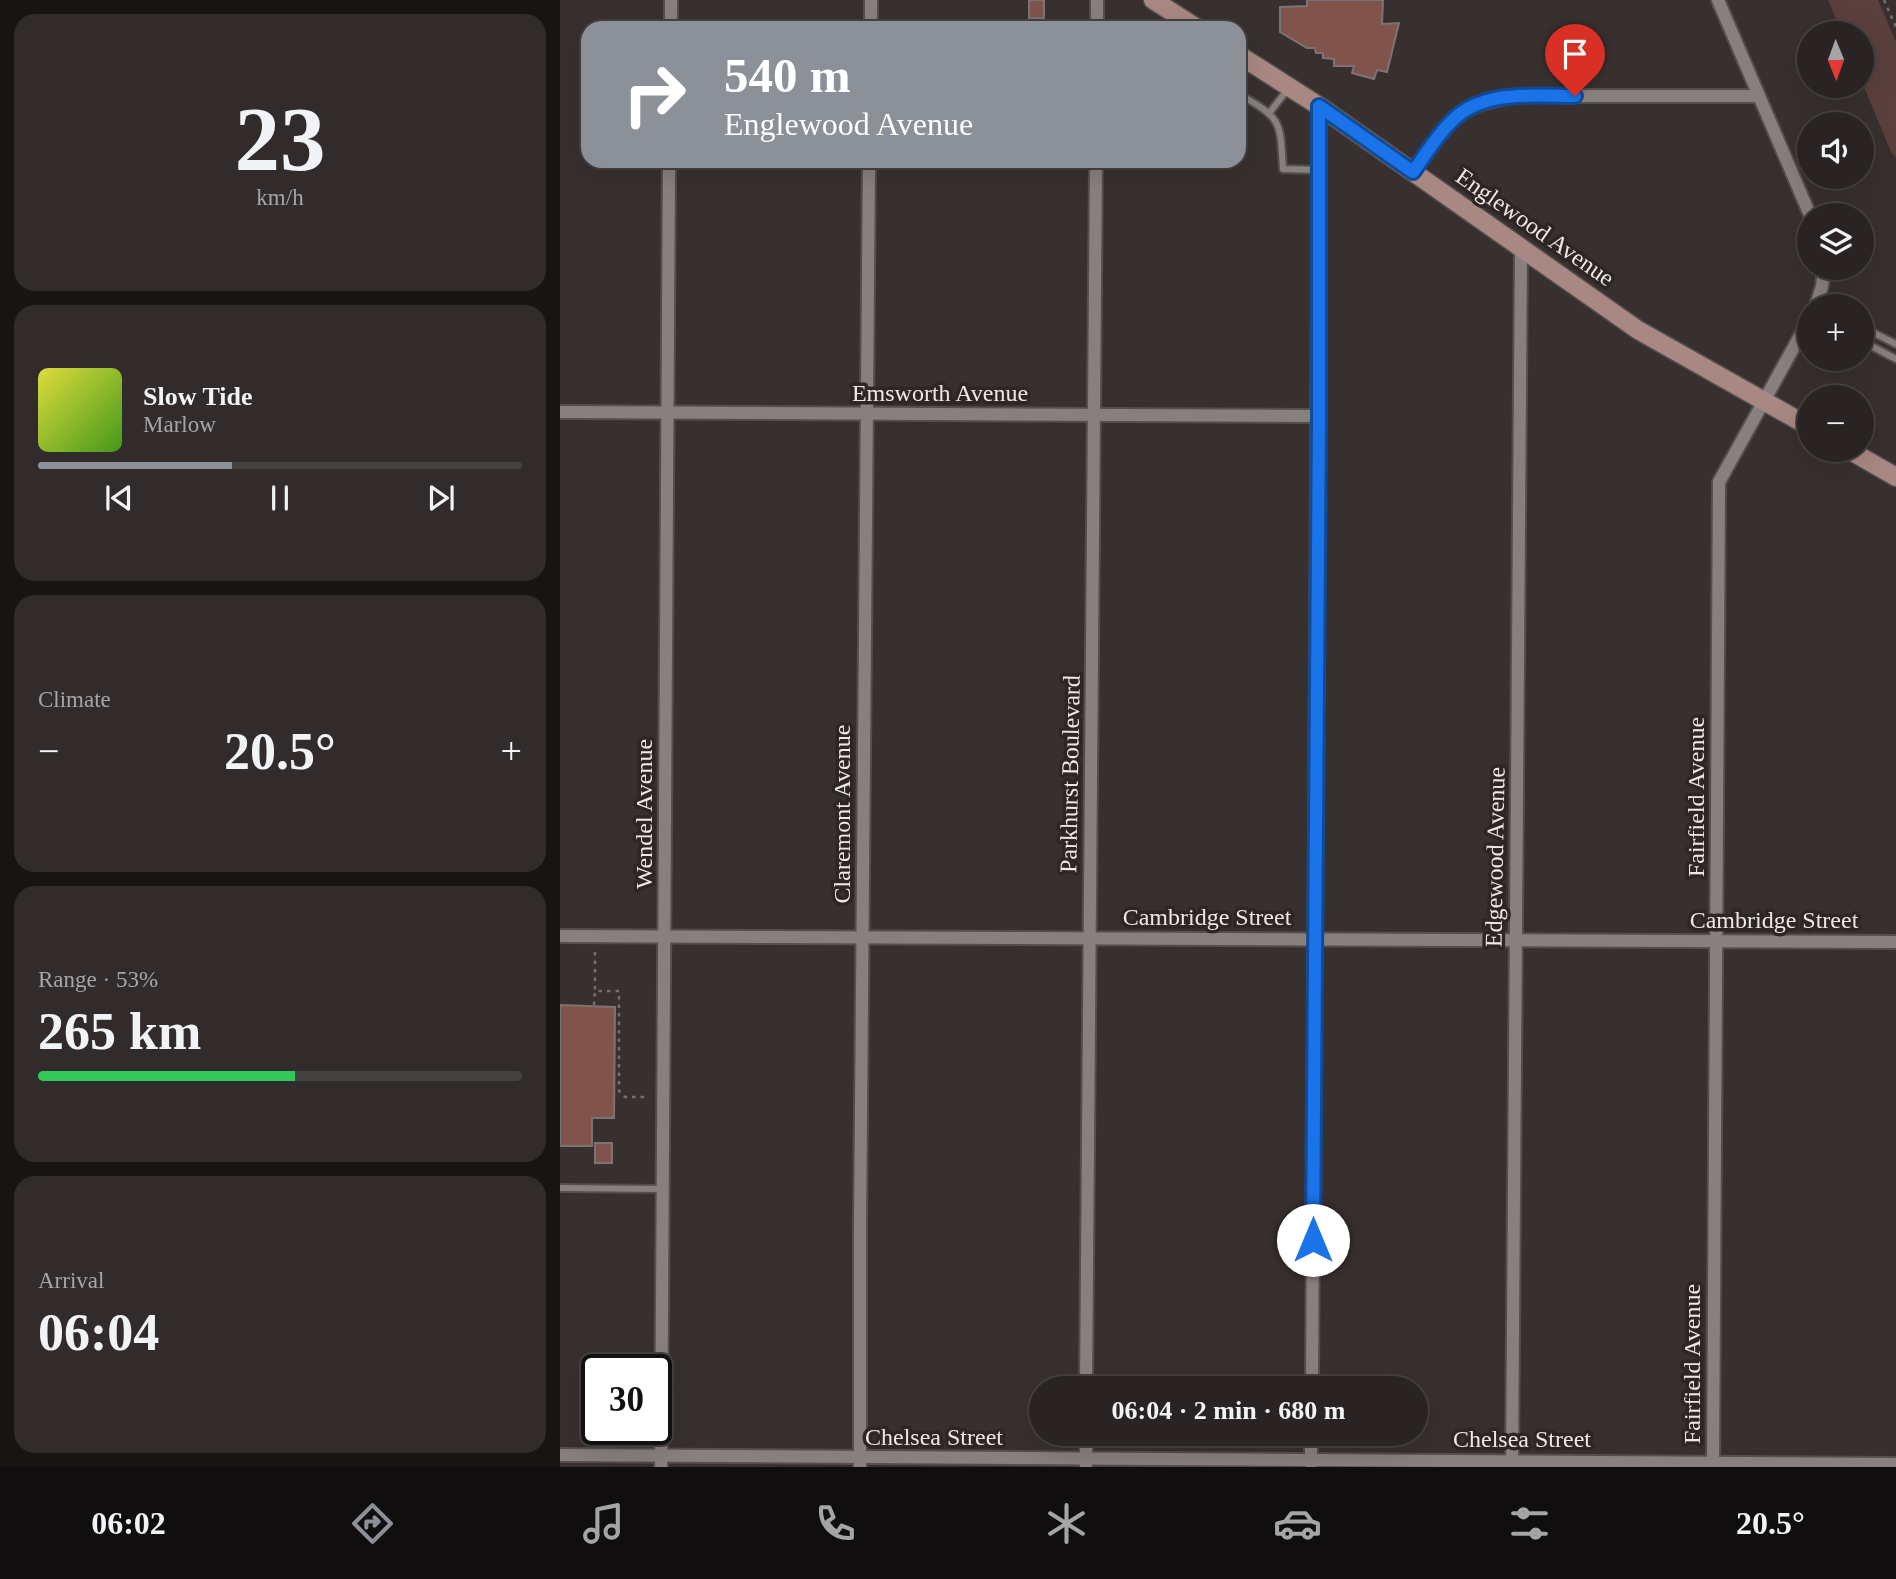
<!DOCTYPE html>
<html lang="en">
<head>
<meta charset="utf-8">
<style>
	:root { --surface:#292423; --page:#312c2b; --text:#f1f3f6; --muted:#a5a4a6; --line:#454141; --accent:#8c9099 }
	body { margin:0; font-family:Georgia,serif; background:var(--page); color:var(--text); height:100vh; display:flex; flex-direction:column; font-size:26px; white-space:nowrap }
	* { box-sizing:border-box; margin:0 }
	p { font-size:23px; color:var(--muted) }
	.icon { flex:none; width:38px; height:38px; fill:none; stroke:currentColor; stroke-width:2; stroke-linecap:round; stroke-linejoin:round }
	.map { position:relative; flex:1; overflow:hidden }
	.side { display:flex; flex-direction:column; gap:14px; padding:14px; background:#171413; width:560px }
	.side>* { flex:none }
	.banner { position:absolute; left:21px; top:21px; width:665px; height:147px; border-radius:21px; box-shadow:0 7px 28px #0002,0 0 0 2px var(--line); background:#8c9099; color:#fff; overflow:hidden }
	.needle { width:46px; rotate:179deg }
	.fabs { position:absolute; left:1237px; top:21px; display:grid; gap:14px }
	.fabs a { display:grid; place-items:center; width:77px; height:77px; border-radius:50%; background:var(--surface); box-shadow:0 7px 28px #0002,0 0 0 2px var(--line); font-size:35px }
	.speed { position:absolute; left:21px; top:1354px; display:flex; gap:14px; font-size:35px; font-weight:700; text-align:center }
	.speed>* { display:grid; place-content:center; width:91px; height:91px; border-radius:50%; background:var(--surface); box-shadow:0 7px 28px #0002,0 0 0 2px var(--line); line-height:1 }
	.speed .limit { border:4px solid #111; border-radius:10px; background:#fff; color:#111 }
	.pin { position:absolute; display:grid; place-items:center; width:60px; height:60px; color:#fff; margin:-72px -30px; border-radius:50% 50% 50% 0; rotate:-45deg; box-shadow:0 0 7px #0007 }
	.pin .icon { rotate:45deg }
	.me { position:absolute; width:77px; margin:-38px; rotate:0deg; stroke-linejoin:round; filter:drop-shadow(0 0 5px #0008) }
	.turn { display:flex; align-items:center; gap:24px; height:147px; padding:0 28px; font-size:32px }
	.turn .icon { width:91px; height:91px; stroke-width:2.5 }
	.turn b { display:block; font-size:49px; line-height:60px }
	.big { font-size:52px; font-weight:700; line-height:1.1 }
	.side .card { flex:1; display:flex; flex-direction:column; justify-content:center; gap:10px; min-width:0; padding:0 24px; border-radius:21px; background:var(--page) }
	.side .dial { align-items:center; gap:0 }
	.dial b { font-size:91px; line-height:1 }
	.song { display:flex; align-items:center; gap:21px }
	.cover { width:84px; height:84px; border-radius:10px; background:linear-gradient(135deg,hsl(60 70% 55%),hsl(100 70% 35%)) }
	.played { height:7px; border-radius:4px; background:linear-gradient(90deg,var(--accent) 40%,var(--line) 40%) }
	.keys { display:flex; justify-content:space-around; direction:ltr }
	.heat { display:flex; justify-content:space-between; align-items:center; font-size:38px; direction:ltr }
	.charge { height:10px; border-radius:5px; background:linear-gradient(90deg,#34c759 53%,var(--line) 0) }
	.trip { position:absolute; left:469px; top:1376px; width:399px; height:70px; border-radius:35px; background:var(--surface); box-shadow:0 7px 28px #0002,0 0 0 2px var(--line); font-weight:700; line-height:70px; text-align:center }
	.menu { display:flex; height:112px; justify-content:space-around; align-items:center; background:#100e0e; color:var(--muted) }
	.menu .icon { width:49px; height:49px }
	.menu .current { color:var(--accent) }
	.menu b { font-size:32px; color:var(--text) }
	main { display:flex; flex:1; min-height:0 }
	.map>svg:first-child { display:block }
	.green { fill:#5a403c }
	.building { fill:#80544d; stroke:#7c7472; stroke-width:2 }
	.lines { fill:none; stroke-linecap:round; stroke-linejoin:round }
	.lane-casing { stroke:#544e4d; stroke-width:10 }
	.street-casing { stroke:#544e4d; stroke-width:16 }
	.secondary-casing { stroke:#544e4d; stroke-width:21 }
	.path { stroke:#756f6e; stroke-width:2.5; stroke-dasharray:3.5 5; stroke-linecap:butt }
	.lane { stroke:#88807e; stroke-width:6 }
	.street { stroke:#88807e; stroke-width:12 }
	.secondary { stroke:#a98883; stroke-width:18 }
	.route-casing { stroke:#114b97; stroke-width:18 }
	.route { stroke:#1a73e8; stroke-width:12 }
	.labels { text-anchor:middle; stroke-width:7; stroke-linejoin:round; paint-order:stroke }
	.street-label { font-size:24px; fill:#ede8e7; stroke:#2d2625 }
</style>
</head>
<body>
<main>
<section class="side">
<div class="card dial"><b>23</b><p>km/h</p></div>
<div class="card">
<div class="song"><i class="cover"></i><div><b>Slow Tide</b><p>Marlow</p></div></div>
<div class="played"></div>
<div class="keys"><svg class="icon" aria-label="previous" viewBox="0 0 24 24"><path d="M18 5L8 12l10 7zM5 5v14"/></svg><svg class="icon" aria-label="pause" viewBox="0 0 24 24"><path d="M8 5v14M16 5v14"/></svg><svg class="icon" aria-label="next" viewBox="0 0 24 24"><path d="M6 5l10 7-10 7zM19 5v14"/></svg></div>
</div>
<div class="card"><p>Climate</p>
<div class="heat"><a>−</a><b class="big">20.5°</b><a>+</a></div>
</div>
<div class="card"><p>Range · 53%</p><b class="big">265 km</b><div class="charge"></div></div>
<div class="card"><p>Arrival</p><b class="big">06:04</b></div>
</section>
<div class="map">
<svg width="1336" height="1467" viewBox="0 0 1336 1467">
	<rect width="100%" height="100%" fill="#37302f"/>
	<!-- green -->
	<path class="green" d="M1268 0H1318L1336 42V157L1332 154 1302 82V33H1282Z"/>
	<!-- building -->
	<g class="building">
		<rect x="469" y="0" width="15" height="18"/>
		<path d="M747 0H823L822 24 839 23 827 72 817 70 814 79 792 73 794 66H774V59L763 58V53H756L755 48H747L720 32V7L747 6Z"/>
		<path d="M0 1005 55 1007 54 1118H32V1146H0Z"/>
		<rect x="35" y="1143" width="17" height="20"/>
	</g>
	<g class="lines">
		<!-- lane casing -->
		<g class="lane-casing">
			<g id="lane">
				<path d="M537 23 554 28"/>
				<path d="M679 94C722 119 720 120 723 169L759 170"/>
				<path d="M710 112 728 89"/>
				<path d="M1259 298 1268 306"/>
				<path d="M1302 327 1336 344"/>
				<path d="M1302 341 1336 359"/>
				<path d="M0 1188 103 1189"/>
			</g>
		</g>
		<!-- street casing -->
		<g class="street-casing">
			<g id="street">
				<path d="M1158 0 1250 215"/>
				<path d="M111 28V0"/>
				<path d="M311 28V0"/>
				<path d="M537 28V0"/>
				<path d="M853 171C891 120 897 102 964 96H1199"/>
				<path d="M1256 306 1262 286 1264 268"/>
				<path d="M0 412 759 416"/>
				<path d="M0 936 1336 942"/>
				<path d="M526 1388 536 161"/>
				<path d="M752 1388 759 106"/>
				<path d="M0 1455 1336 1464"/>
				<path d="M751 1464V1433"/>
				<path d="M952 1465 961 248"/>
				<path d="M101 1467 109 161"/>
				<path d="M300 1467V1229L309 161"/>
				<path d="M526 1467V1433"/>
				<path d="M1153 1467 1159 482 1250 318"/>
			</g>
		</g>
		<!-- secondary casing -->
		<g class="secondary-casing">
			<g id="secondary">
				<path d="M593 0 637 28"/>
				<path d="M679 55 759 106 1078 330 1250 427"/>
				<path d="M1289 450 1336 477"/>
			</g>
		</g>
		<!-- path -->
		<g class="path">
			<path d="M1324 0 1336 27"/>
			<path d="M35 952V991H59V1091L65 1097H87"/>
			<path d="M34 1005 35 991"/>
		</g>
		<!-- lane -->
		<use href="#lane" class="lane"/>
		<!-- street -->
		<use href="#street" class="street"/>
		<!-- secondary -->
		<use href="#secondary" class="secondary"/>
	</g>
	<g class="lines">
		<!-- route casing -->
		<g class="route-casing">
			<path id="route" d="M753 1240 759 416V106L853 172C865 155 876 137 890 123 920 89 974 96 1015 96"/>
		</g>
		<!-- route -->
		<use href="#route" class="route"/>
	</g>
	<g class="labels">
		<!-- street labels -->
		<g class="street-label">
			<text transform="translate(975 227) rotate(35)" y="8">Englewood Avenue</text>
			<text x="380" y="401">Emsworth Avenue</text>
			<text transform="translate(510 774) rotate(-89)" y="8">Parkhurst Boulevard</text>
			<text transform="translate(1136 797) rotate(-90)" y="8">Fairfield Avenue</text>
			<text transform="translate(84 814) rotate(-90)" y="8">Wendel Avenue</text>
			<text transform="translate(282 814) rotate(-90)" y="8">Claremont Avenue</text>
			<text transform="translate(935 857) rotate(-89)" y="8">Edgewood Avenue</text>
			<text x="647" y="925">Cambridge Street</text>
			<text x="1214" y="928">Cambridge Street</text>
			<text transform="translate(1132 1364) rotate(-90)" y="8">Fairfield Avenue</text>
			<text x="374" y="1445">Chelsea Street</text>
			<text x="962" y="1447">Chelsea Street</text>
		</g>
	</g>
</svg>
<div class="fabs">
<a><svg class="needle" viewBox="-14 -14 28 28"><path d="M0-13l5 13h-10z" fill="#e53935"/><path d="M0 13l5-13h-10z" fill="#a5a4a6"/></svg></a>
<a><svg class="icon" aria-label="sound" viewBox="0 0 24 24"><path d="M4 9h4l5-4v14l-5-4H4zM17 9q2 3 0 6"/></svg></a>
<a><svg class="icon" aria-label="layers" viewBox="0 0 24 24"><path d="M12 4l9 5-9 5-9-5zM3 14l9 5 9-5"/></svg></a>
<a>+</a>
<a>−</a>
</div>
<div class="speed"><div class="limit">30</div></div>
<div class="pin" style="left:1015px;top:96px;background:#d93025"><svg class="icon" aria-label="arrive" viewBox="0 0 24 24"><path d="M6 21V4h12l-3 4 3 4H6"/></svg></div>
<svg class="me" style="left:753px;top:1240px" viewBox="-20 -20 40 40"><circle r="19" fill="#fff"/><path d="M0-13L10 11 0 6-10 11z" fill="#1a73e8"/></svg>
<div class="trip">06:04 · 2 min · 680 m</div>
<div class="banner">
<div class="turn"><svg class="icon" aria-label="right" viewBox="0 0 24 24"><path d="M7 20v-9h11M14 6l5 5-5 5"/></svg><div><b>540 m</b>Englewood Avenue</div></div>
</div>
</div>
</main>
<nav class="menu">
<b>06:02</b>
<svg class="icon current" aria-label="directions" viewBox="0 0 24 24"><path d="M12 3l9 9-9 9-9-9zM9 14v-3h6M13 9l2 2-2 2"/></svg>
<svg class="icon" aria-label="music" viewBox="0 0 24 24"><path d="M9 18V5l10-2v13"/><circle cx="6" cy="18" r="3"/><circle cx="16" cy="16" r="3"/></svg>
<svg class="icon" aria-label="phone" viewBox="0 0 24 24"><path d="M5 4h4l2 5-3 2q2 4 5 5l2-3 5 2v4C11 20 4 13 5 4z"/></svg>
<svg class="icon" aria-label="climate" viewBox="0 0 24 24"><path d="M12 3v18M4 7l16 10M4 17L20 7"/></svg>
<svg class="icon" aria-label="car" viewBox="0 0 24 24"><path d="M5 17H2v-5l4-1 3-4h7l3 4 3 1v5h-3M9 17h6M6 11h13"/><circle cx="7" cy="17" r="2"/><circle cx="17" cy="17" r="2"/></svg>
<svg class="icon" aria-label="filters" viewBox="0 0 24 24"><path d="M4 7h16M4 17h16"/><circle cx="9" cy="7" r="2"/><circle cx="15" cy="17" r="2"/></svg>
<b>20.5°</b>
</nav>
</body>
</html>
